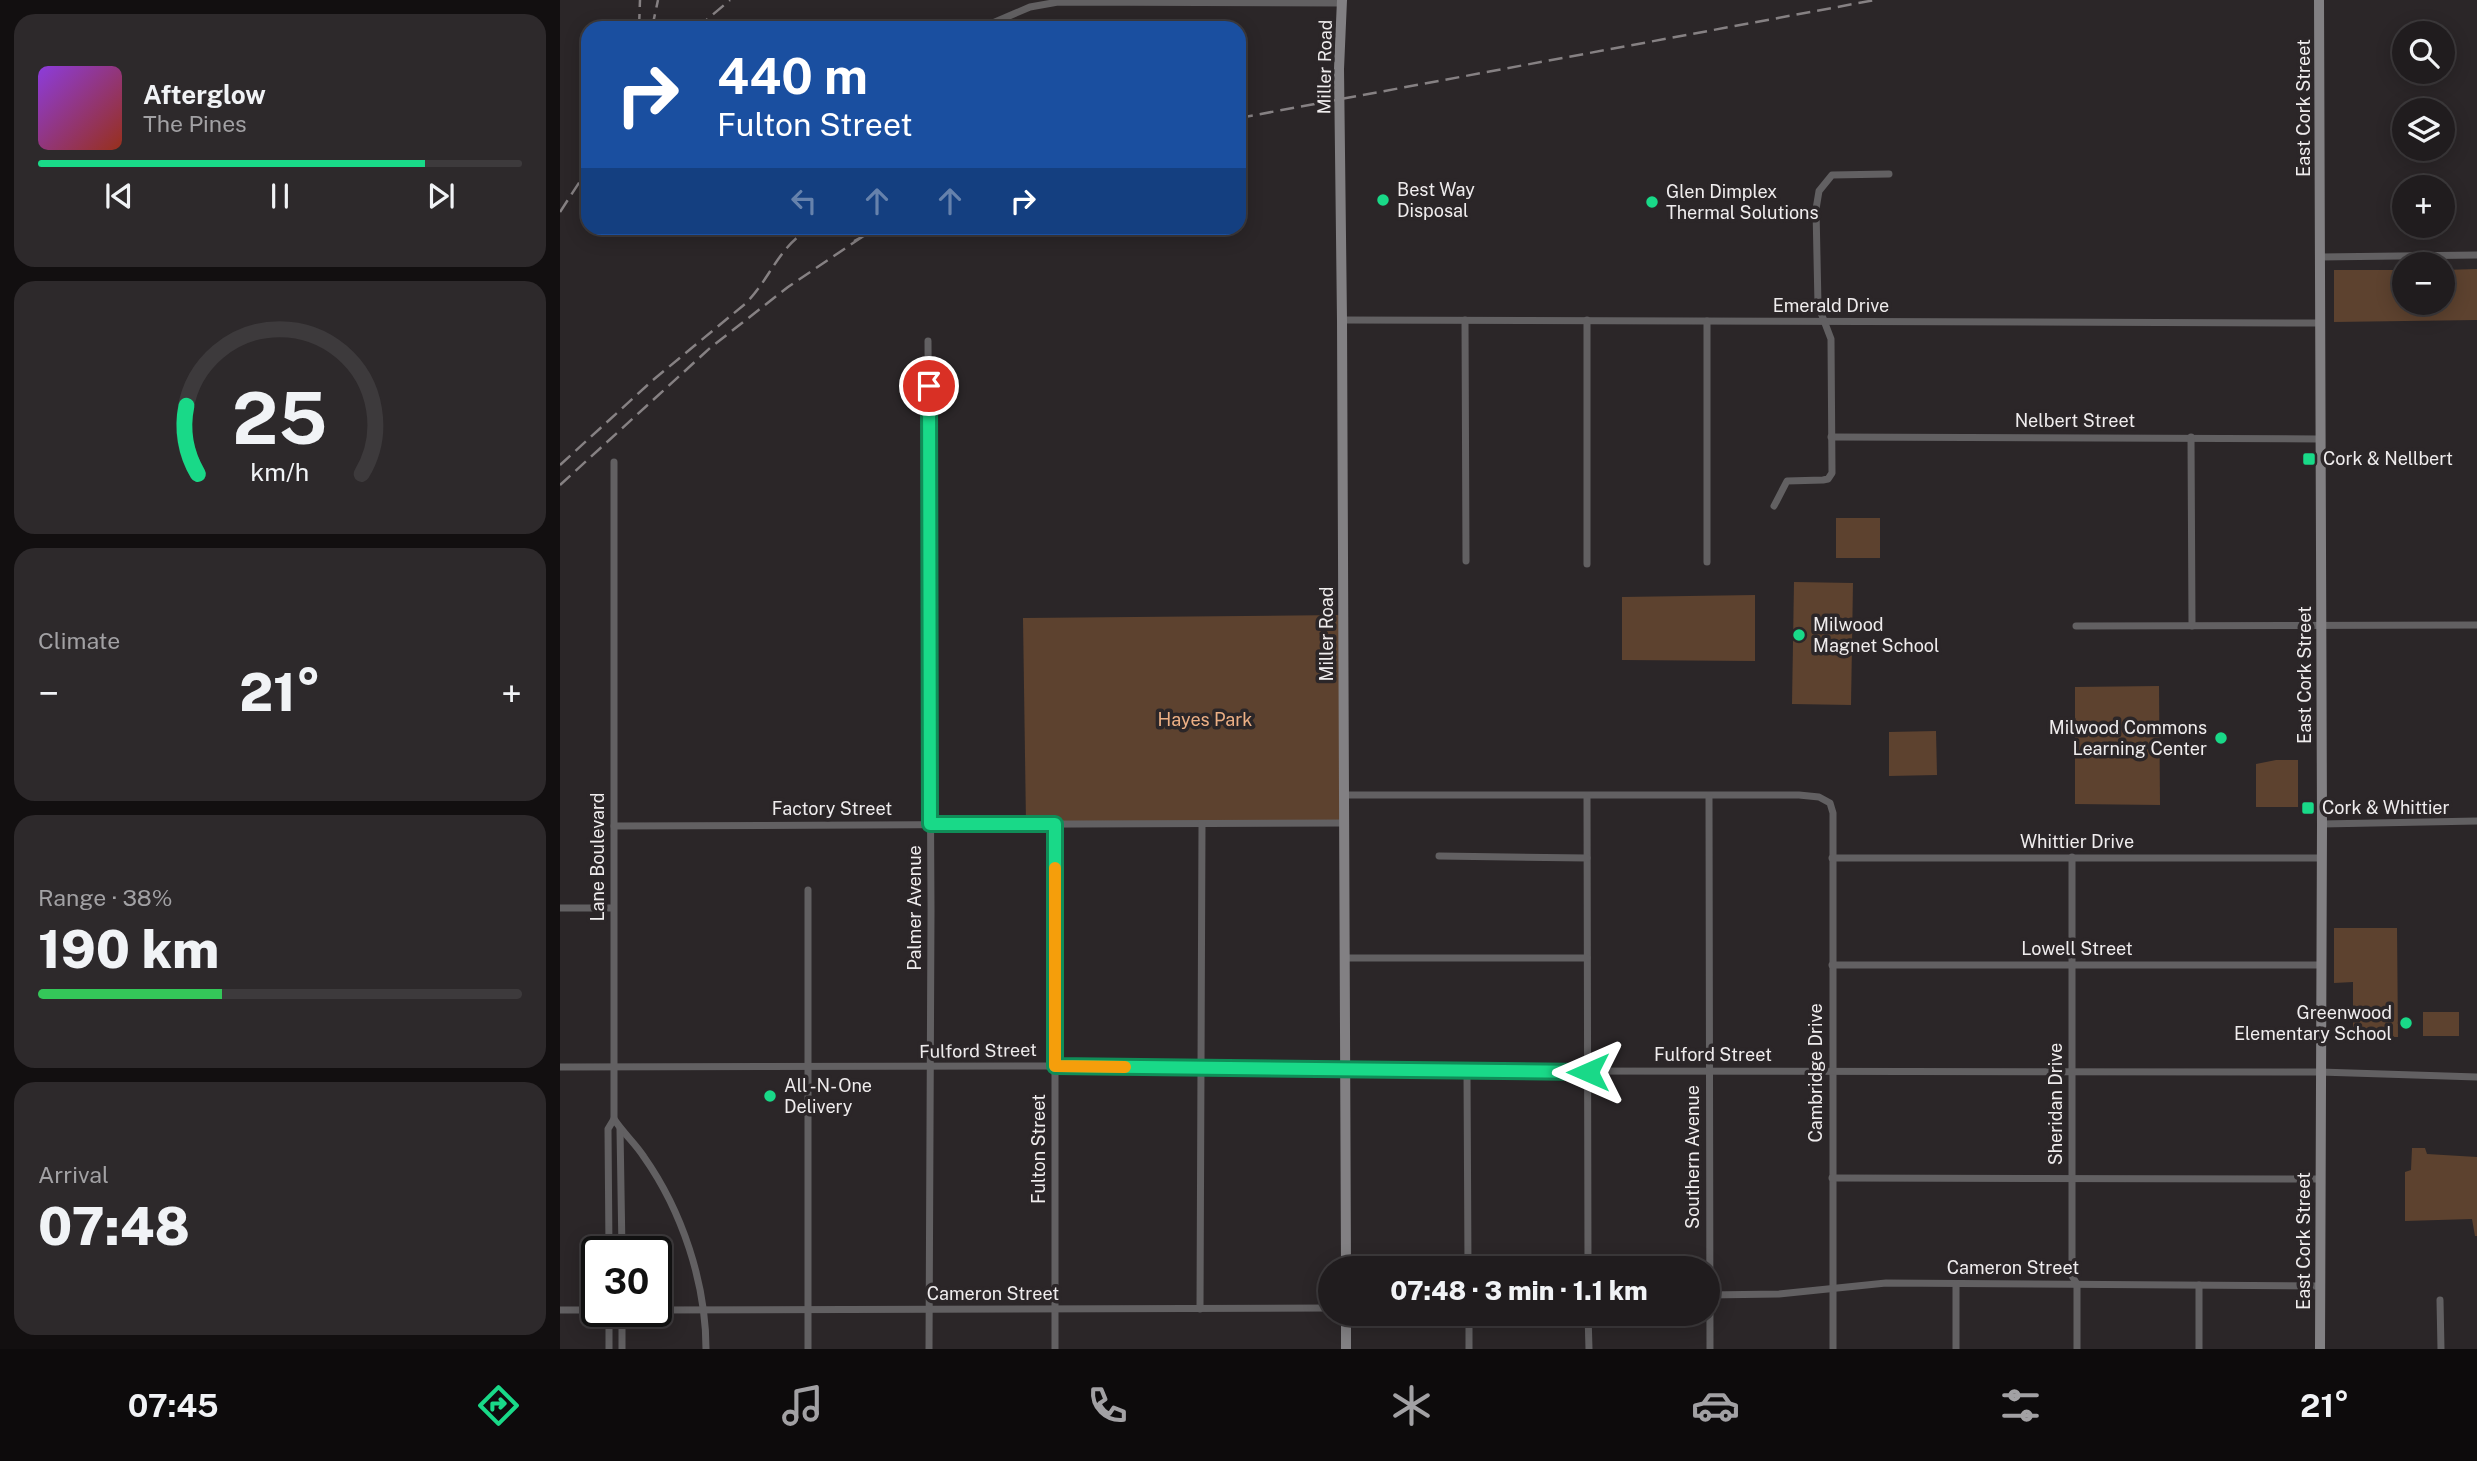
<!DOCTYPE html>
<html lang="en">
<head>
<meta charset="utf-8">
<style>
	:root { --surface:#201c1e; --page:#2d292b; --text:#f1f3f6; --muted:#a2a1a4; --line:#3d3a3c; --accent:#19d988 }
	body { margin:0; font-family:"Public Sans",sans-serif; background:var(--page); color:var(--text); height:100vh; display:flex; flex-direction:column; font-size:26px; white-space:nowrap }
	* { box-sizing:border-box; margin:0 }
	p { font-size:23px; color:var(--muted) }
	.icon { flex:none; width:38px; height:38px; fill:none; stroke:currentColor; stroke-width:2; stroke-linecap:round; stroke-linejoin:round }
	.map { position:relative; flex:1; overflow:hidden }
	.sheet { display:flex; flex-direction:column; gap:14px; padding:14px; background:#120f10; width:560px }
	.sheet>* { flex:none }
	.top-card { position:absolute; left:21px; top:21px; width:665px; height:214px; border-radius:21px; box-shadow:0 4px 18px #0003,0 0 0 2px var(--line); background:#1a4fa0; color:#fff; overflow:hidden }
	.tools { position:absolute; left:1832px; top:21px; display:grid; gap:14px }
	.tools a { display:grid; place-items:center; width:63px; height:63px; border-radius:50%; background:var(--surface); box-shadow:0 4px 18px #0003,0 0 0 2px var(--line); font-size:35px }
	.speed { position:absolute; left:21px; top:1236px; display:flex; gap:14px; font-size:35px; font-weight:700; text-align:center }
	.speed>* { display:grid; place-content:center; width:91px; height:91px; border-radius:50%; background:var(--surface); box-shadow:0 4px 18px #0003,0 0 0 2px var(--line); line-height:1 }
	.speed .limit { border:4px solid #111; border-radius:10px; background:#fff; color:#111 }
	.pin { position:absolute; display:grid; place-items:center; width:60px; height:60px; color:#fff; margin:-30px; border:4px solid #fff; border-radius:50%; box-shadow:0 2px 7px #0007 }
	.me { position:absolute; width:77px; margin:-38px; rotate:270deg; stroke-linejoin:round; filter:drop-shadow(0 0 5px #0008) }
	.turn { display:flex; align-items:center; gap:24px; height:147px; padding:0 21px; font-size:32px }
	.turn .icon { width:91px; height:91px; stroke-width:2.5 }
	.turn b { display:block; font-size:49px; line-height:60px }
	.lanes { display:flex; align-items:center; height:66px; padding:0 21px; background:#0003; justify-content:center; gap:35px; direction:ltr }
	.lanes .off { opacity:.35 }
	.big { font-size:52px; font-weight:800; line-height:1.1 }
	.sheet .widget { flex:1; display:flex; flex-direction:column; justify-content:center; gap:10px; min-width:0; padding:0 24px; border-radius:21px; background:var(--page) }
	.sheet .dial { align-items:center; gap:0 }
	.dial svg { height:182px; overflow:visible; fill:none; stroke:var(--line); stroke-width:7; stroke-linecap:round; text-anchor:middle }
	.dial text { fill:var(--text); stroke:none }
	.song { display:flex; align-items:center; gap:21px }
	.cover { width:84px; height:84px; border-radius:10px; background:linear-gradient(135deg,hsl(270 70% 55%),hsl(10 70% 35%)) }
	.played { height:7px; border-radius:4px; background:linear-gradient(90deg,var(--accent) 80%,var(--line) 80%) }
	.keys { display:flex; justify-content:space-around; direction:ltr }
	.heat { display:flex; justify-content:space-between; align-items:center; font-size:38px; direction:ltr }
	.charge { height:10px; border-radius:5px; background:linear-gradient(90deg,#34c759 38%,var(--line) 0) }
	.trip { position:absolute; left:758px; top:1256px; width:402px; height:70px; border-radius:35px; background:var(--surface); box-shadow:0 4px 18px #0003,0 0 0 2px var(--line); font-weight:800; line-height:70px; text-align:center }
	.dock { display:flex; height:112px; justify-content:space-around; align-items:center; background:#0d0b0c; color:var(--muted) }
	.dock .icon { width:49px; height:49px }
	.dock .current { color:var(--accent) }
	.dock b { font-size:32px; color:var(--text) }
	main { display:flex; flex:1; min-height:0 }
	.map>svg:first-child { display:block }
	.green { fill:#5d422f }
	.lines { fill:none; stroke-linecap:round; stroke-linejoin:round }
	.street { stroke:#626062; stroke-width:7 }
	.secondary { stroke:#828083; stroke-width:10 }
	.rail { stroke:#868183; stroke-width:2.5; stroke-dasharray:14 7; stroke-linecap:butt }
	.route-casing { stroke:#108d58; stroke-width:18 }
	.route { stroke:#19d988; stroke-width:12 }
	.slow { stroke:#f59e0b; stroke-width:12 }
	.poi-dot { fill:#19d988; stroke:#2b2628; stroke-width:2.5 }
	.labels { text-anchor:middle; stroke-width:7; stroke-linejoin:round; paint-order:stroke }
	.street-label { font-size:18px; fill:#efeced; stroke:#2b2628 }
	.poi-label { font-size:18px; fill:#efeced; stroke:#2b2628; text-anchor:start }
	.park-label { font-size:18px; fill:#edb085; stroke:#2b2628 }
</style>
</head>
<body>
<main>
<section class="sheet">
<div class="widget">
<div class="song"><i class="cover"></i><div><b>Afterglow</b><p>The Pines</p></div></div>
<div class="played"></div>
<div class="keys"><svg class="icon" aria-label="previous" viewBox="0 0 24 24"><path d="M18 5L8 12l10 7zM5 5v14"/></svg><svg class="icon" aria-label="pause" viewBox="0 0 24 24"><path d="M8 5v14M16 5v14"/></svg><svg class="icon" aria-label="next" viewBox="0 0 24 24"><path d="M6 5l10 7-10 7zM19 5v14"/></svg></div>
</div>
<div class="widget dial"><svg viewBox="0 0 100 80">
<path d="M14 69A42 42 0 1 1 86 69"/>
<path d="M14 69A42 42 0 0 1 9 39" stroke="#19d988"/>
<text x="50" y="56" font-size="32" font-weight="700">25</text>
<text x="50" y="72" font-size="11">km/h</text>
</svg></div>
<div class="widget"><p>Climate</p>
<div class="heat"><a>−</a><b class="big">21°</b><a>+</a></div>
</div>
<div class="widget"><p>Range · 38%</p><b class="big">190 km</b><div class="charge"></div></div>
<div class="widget"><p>Arrival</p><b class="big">07:48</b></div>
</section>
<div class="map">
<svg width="1917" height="1349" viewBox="0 0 1917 1349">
	<rect width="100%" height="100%" fill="#2b2628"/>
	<!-- green -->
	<g class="green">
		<path d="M1917 269V320L1774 322V270H1844V303H1883V270Z"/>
		<rect x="1276" y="518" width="44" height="40"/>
		<path d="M1234 582 1293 583 1291 705 1232 704Z"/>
		<path d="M1195 595V661L1062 660V597Z"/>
		<path d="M783 615 784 823 466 824 463 618Z"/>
		<path d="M1599 686 1600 805 1515 804V687Z"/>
		<path d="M1376 731 1377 775 1329 776V732Z"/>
		<path d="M1716 760H1738V807H1696V764Z"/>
		<path d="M1774 928H1837L1838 1037H1793V982L1774 983Z"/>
		<rect x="1863" y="1012" width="36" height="24"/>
		<path d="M1852 1148H1865L1867 1154 1917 1157V1236H1915L1912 1219 1845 1221V1172L1851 1170Z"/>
	</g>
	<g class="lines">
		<!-- street -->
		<g class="street">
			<path d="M421 28 470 7 498 2 782 3"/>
			<path d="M1760 257 1917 255"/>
			<path d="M782 320 1759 323"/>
			<path d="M905 320 906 561"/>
			<path d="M1147 321V562"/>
			<path d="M368 341 371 910 369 1349"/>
			<path d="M1271 437 1759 439"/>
			<path d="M1631 437 1632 626"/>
			<path d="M1214 506 1227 481 1263 480 1268 479 1272 473 1271 339 1258 305 1256 209 1259 191 1272 175 1329 174"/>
			<path d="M1027 564V320"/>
			<path d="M1516 626 1917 625"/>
			<path d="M784 795H1239L1259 797 1270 803 1273 813V1349"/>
			<path d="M1027 796 1028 1269"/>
			<path d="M1149 796 1150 1349"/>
			<path d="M495 824V1349"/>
			<path d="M1762 824 1917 821"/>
			<path d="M54 826 784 823"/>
			<path d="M879 856 1027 858"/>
			<path d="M1512 857V1276L1517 1284V1349"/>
			<path d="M1272 858H1762"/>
			<path d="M0 908H53"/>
			<path d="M784 958H1027"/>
			<path d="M1272 965H1761"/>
			<path d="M0 1067 495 1066 907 1071 1760 1072 1917 1077"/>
			<path d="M907 1071 908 1269"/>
			<path d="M54 1119C63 1133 75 1143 84 1157 122 1211 146 1283 146 1349"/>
			<path d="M60 1129 62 1251"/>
			<path d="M1272 1178 1760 1179"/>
			<path d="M49 1251 48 1129 54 1119V462"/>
			<path d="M1148 1295 1219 1294 1326 1283 1759 1286"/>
			<path d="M1880 1300 1881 1349"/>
			<path d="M640 1309 642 824"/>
			<path d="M0 1310H37"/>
			<path d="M96 1310 770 1308"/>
			<path d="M909 1314V1349"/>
			<path d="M1028 1314 1029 1349"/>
			<path d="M49 1349V1311"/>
			<path d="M62 1349V1311"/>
			<path d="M248 1349V890"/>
			<path d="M1396 1349V1284"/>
			<path d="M1639 1349V1285"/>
		</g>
		<!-- secondary -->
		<g class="secondary">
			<path d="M782 0 779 69 782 320 786 1269"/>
			<path d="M1759 0 1762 824 1760 1349"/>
			<path d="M786 1314V1349"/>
		</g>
		<!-- rail -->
		<g class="rail">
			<path d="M79 28 80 0"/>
			<path d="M92 28 98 0"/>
			<path d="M137 28 170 0"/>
			<path d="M679 118 1315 0"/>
			<path d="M0 212 28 169"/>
			<path d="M294 241 319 228"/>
			<path d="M0 465 93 380 185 304C210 280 219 244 252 228"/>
			<path d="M0 485 150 348 228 287 302 237"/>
		</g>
	</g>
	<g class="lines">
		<!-- route casing -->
		<g class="route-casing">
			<path id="route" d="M369 386 370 824H495V1066L1028 1072"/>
		</g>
		<!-- route -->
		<use href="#route" class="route"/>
		<!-- slow -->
		<path class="slow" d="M495 868V1066L565 1067"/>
	</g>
	<!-- markers -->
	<g class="poi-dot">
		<circle cx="823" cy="200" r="7"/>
		<circle cx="1092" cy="202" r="7"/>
		<rect x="1742" y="452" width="14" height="14" rx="3.5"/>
		<circle cx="1239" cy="635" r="7"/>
		<circle cx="1661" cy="738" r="7"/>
		<rect x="1741" y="801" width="14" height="14" rx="3.5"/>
		<circle cx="1846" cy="1023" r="7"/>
		<circle cx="210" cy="1096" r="7"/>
	</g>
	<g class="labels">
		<!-- street labels -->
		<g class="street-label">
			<text transform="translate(765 67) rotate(-89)" y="6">Miller Road</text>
			<text transform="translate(1744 108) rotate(-90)" y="6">East Cork Street</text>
			<text x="1271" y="312">Emerald Drive</text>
			<text x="1515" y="427">Nelbert Street</text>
			<text transform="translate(767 634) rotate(-90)" y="6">Miller Road</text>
			<text transform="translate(1745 675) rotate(-90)" y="6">East Cork Street</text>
			<text x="272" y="815">Factory Street</text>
			<text x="1517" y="848">Whittier Drive</text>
			<text transform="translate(38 857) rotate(-90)" y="6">Lane Boulevard</text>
			<text transform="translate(355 908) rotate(-90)" y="6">Palmer Avenue</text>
			<text x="1517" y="955">Lowell Street</text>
			<text transform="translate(418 1051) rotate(-1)" y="6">Fulford Street</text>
			<text x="1153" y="1061">Fulford Street</text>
			<text transform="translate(1256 1073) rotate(-90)" y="6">Cambridge Drive</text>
			<text transform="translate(1496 1104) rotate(-90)" y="6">Sheridan Drive</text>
			<text transform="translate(479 1149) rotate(-90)" y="6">Fulton Street</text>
			<text transform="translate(1133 1157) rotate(-90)" y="6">Southern Avenue</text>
			<text transform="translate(1744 1241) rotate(-90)" y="6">East Cork Street</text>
			<text x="1453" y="1274">Cameron Street</text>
			<text x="433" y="1300">Cameron Street</text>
		</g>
		<!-- poi labels -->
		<g class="poi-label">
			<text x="837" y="196">Best Way<tspan x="837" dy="21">Disposal</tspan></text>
			<text x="1106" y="198">Glen Dimplex<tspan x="1106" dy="21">Thermal Solutions</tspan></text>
			<text x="1763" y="465">Cork &amp; Nellbert</text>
			<text x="1253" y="631">Milwood<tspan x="1253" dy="21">Magnet School</tspan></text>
			<text x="1647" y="734" text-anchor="end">Milwood Commons<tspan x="1647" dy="21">Learning Center</tspan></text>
			<text x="1762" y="814">Cork &amp; Whittier</text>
			<text x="1832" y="1019" text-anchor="end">Greenwood<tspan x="1832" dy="21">Elementary School</tspan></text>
			<text x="224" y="1092">All -N- One<tspan x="224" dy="21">Delivery</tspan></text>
		</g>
		<!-- park labels -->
		<g class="park-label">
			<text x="645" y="726">Hayes Park</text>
		</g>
	</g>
</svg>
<div class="tools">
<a><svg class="icon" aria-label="search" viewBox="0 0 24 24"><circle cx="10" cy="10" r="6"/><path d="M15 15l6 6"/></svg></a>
<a><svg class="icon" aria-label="layers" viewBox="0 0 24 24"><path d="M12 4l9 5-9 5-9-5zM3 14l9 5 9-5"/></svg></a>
<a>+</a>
<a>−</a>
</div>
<div class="speed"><div class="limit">30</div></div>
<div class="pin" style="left:369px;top:386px;background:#d93025"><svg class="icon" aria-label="arrive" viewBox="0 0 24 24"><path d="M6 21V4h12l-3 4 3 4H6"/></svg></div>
<svg class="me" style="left:1028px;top:1072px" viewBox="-20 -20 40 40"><path d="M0-17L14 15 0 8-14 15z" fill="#19d988" stroke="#fff" stroke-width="4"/></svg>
<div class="trip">07:48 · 3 min · 1.1 km</div>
<div class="top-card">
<div class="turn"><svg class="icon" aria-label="right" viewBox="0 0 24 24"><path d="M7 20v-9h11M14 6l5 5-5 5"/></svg><div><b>440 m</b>Fulton Street</div></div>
<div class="lanes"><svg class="icon off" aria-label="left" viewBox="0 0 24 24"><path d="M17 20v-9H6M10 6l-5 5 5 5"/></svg><svg class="icon off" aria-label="ahead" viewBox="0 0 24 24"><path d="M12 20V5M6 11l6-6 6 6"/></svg><svg class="icon off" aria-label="ahead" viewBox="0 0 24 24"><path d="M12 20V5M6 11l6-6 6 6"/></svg><svg class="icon" aria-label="right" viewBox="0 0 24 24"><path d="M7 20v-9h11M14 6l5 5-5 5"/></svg></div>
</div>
</div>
</main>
<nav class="dock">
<b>07:45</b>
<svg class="icon current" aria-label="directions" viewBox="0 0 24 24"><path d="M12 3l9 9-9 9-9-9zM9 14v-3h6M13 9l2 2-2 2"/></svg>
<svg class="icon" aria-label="music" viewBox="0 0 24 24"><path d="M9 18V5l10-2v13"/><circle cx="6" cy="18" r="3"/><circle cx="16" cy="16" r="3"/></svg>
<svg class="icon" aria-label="phone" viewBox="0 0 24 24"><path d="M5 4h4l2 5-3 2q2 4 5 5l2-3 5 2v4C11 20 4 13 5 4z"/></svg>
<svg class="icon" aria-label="climate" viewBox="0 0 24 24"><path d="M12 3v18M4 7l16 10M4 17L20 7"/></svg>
<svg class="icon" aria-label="car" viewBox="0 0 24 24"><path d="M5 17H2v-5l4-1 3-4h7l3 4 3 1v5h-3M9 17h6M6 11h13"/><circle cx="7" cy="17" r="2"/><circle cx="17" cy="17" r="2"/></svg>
<svg class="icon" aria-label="filters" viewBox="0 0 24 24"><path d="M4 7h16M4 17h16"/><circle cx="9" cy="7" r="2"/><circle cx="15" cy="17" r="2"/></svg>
<b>21°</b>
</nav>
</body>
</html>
